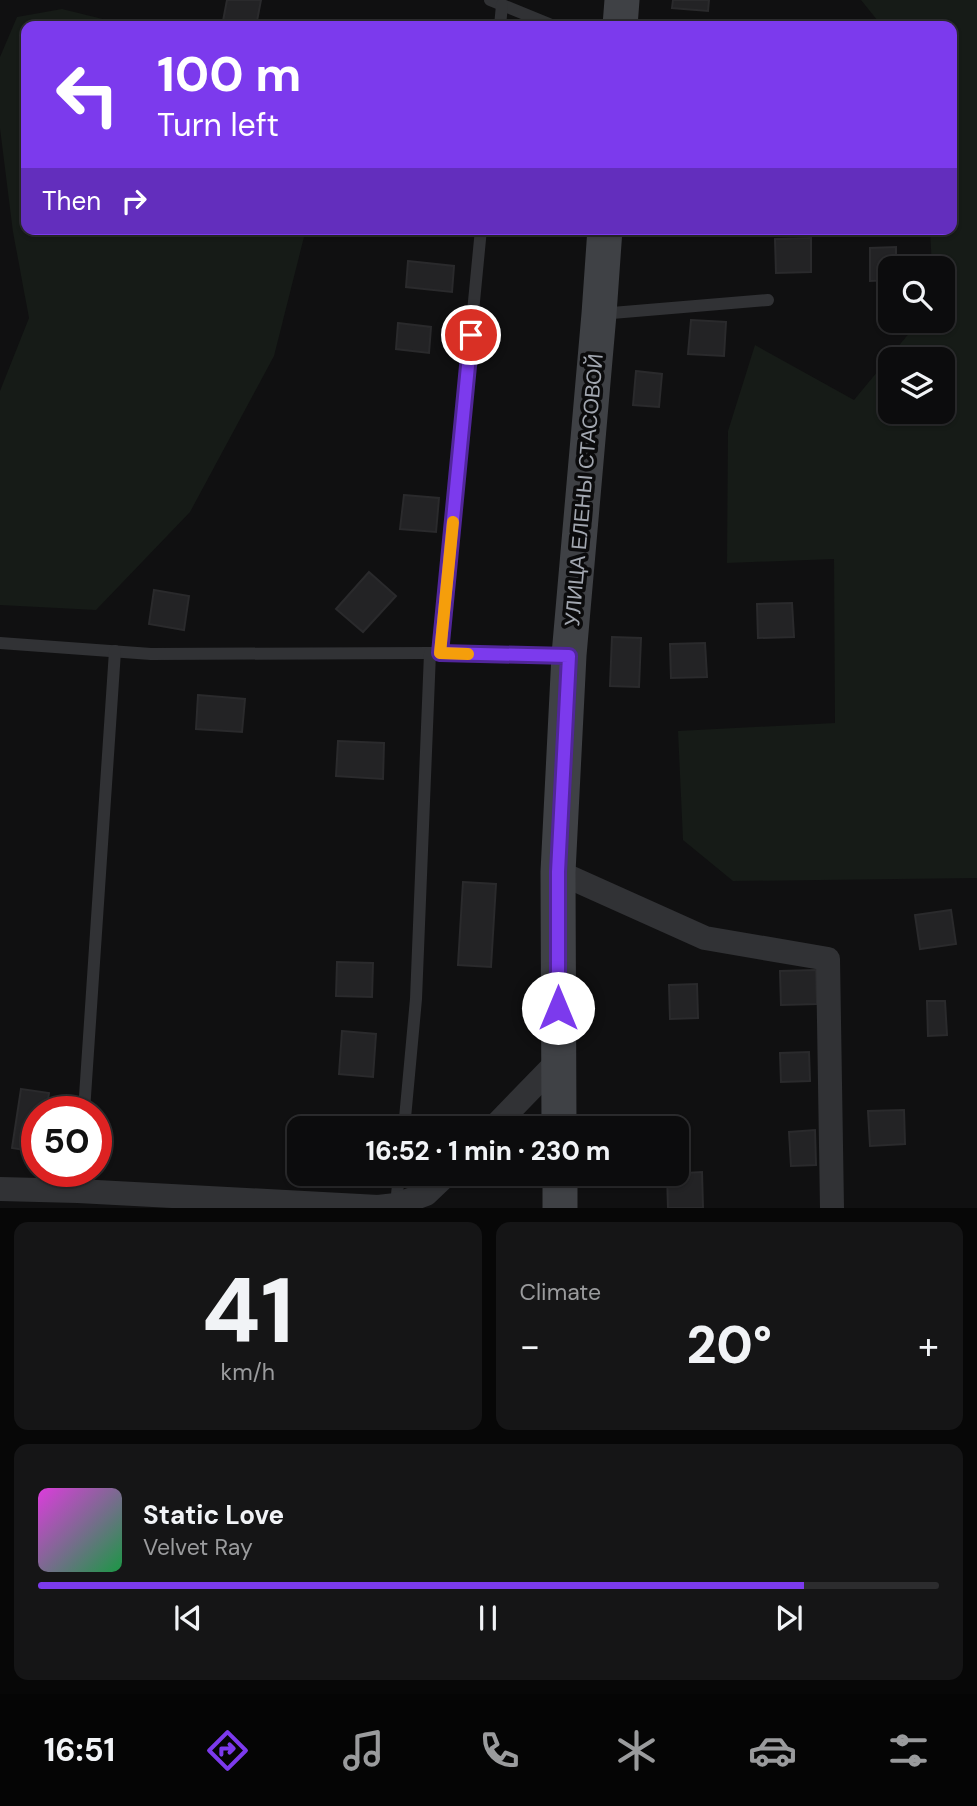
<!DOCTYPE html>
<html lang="en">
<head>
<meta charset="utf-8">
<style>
	:root { --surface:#0c0c0d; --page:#151516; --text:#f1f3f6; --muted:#9a9b9d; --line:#2c2c2e; --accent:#7c3aed }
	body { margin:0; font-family:"DM Sans",sans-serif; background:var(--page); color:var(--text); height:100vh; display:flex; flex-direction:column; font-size:26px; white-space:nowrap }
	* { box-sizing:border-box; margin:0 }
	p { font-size:23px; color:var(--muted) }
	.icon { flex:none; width:38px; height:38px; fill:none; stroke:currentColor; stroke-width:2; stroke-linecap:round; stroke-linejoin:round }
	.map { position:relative; height:1208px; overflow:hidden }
	.side { display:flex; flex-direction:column; gap:14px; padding:14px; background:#070707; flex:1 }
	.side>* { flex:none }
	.guide { position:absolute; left:21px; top:21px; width:936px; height:214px; border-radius:14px; box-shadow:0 2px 5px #0004,0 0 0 2px var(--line); background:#7c3aed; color:#fff; overflow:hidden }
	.fabs { position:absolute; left:878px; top:256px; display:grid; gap:14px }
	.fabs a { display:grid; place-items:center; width:77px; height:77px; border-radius:14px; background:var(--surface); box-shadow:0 2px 5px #0004,0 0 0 2px var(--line); font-size:35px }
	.speed { position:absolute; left:21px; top:1096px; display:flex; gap:14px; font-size:35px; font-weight:700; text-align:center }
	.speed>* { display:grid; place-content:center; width:91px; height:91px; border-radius:50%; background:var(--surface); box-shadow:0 2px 5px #0004,0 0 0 2px var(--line); line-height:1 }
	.speed .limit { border:10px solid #d22; background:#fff; color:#111 }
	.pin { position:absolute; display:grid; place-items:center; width:60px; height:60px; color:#fff; margin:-30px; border:4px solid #fff; border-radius:50%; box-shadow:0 2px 7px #0007 }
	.me { position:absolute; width:77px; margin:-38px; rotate:0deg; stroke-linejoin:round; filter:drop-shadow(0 0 5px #0008) }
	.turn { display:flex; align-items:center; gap:24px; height:147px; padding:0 21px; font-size:32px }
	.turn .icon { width:91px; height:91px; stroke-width:2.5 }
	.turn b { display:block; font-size:49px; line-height:60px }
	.then { display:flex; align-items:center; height:66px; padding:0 21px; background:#0003; gap:14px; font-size:26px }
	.big { font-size:52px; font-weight:800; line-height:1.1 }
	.side .tile { flex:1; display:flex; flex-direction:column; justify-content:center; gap:10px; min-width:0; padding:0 24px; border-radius:14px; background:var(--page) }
	.side .dial { align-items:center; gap:0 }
	.dial b { font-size:91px; line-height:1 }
	.song { display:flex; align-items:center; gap:21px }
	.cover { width:84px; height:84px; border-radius:10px; background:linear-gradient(135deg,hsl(300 70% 55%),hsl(140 70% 35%)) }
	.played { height:7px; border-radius:4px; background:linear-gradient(90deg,var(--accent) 85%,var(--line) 85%) }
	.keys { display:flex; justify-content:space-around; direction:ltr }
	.heat { display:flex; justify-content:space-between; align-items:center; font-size:38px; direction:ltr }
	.side .tiles { flex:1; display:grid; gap:14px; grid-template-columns:1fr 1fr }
	.tile:last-child { grid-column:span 2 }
	.trip { position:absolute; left:287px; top:1116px; width:402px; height:70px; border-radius:14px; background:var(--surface); box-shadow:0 2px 5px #0004,0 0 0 2px var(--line); font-weight:800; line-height:70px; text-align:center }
	.menu { display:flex; height:112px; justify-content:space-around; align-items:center; background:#050505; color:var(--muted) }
	.menu .icon { width:49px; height:49px }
	.menu .on { color:var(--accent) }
	.menu b { font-size:32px; color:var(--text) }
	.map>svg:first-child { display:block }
	.green { fill:#161b17; fill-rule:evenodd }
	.building { fill:#232325; stroke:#2a2a2c; stroke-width:2 }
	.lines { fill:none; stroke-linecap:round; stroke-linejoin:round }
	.service { stroke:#313235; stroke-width:12 }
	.minor { stroke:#313235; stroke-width:24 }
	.secondary { stroke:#3f4145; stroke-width:35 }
	.route-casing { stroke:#51269a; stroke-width:18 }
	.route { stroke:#7c3aed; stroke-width:12 }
	.slow { stroke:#f59e0b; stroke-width:12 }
	.labels { text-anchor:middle; stroke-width:7; stroke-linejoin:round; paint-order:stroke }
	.street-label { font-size:21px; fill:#a2a7b0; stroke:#0b0b0c }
</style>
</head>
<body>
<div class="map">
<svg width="977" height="1208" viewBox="0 0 977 1208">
	<rect width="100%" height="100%" fill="#101011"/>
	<!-- green -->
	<g class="green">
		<path d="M861 0H977V878L733 881 683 840 678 731 835 723 834 559 727 563 728 431 755 345 854 400 920 320H943V268H932L930 229H952V26H882ZM891 359H943V411H891Z"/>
		<path d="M62 9 131 26H26V229H306L274 356 190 512 96 610 0 605V391L29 318 13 232 0 128V57L17 17Z"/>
	</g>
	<!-- building -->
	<g class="building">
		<path d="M227 0H261L256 26 223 21Z"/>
		<path d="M673 0H709L708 11 672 8Z"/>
		<path d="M682 229H718V232L682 234Z"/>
		<path d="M811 238V272L776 273 775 239Z"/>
		<path d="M896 247V268H891V280L870 281V248Z"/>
		<path d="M408 261 454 266 452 292 406 287Z"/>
		<path d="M691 320 726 322 724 356 688 354Z"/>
		<path d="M398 323 431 327 429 353 396 349Z"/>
		<path d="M636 371 662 374 659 407 633 405Z"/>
		<path d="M404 495 439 498 436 532 400 529Z"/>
		<path d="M369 572 396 596 363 632 336 609Z"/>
		<path d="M154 590 189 596 184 630 149 624Z"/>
		<path d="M792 603 794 637 758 638 757 604Z"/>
		<path d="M612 637 641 638 639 687 610 686Z"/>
		<path d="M705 643 707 677 671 678 670 644Z"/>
		<path d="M198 695 245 699 242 732 196 729Z"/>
		<path d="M338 741 384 743 383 779 336 776Z"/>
		<path d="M463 882 496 884 491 967 458 965Z"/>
		<path d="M951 910 956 944 920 949 915 915Z"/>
		<path d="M337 962 373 963 372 997 336 996Z"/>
		<path d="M816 970 817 1004 781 1005 780 971Z"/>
		<path d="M697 984 698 1018 670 1019 669 985Z"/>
		<path d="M927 1001H945L947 1035 928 1036Z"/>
		<path d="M342 1031 376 1034 373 1077 339 1074Z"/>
		<path d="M809 1052 810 1081 781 1082 780 1053Z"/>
		<path d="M21 1089 49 1093 46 1111H37V1152L12 1148Z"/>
		<path d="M904 1110 905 1144 870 1146 868 1111Z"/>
		<path d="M309 1123H349V1129H308Z"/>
		<path d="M815 1130 816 1165 791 1166 789 1132Z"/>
		<path d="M702 1172 703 1208H668L667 1174Z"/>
	</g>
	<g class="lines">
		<!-- service -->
		<g class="service">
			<path d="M490 0 554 26"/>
			<path d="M500 26 502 5"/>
			<path d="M600 314 768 300"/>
			<path d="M0 643 151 654 430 653 568 655"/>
			<path d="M440 653 481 229"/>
			<path d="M84 1111 115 651"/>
			<path d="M404 1129 416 999 430 653"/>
			<path d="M78 1191 79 1171"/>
			<path d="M396 1205 399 1174"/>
		</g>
		<!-- minor -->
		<g class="minor">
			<path d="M558 872 705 938 828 959 832 1208"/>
			<path d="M492 1129 557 1062"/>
			<path d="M0 1189 78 1191 378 1207 396 1205 426 1194 447 1174"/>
		</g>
		<!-- secondary -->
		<g class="secondary">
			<path d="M620 26 622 0"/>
			<path d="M559 1129 558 872 569 655 599 314 605 229"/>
			<path d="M560 1174V1208"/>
		</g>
	</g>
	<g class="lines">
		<!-- route casing -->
		<g class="route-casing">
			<path id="route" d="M471 335 440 653 569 656 558 872V1008"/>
		</g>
		<!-- route -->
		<use href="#route" class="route"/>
		<!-- slow -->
		<path class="slow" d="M453 522 440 653 468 654"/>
	</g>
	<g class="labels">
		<!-- street labels -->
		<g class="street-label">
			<text transform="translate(584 490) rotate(-85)" y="7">УЛИЦА ЕЛЕНЫ СТАСОВОЙ</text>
		</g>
	</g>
</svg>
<div class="fabs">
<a><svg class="icon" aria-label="search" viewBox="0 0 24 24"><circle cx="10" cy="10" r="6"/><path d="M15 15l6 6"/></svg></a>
<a><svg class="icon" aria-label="layers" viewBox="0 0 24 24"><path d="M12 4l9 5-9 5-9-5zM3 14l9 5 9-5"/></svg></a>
</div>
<div class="speed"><div class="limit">50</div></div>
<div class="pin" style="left:471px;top:335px;background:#d93025"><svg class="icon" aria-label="arrive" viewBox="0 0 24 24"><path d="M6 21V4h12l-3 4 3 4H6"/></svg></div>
<svg class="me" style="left:558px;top:1008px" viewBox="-20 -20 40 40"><circle r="19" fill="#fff"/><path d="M0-13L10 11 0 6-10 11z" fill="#7c3aed"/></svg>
<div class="trip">16:52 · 1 min · 230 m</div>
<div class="guide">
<div class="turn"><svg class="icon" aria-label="left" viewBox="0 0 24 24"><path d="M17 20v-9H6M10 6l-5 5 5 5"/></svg><div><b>100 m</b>Turn left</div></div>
<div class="then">Then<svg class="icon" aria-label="right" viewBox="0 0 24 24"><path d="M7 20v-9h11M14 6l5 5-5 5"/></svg></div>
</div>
</div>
<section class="side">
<div class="tiles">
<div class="tile dial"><b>41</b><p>km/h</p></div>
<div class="tile"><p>Climate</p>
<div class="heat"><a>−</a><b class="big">20°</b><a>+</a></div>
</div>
<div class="tile">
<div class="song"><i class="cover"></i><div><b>Static Love</b><p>Velvet Ray</p></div></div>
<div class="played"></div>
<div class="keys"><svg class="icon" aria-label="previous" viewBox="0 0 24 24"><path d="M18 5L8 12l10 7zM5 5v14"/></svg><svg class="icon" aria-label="pause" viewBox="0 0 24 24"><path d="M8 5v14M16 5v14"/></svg><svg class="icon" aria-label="next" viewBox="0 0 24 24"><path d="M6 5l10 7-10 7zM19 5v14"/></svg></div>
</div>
</div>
</section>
<nav class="menu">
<b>16:51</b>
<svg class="icon on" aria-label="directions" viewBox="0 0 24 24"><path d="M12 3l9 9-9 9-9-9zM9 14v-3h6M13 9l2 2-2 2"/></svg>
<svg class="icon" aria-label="music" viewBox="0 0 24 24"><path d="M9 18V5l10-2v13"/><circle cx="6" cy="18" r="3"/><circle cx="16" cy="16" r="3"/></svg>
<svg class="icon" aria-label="phone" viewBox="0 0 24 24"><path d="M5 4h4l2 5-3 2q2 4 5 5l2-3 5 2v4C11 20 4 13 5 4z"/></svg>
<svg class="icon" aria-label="climate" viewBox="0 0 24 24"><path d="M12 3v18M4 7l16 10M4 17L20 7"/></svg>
<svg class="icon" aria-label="car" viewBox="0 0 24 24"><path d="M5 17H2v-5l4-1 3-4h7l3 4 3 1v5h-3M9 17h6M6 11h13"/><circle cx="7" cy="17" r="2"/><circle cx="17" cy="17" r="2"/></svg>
<svg class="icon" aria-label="filters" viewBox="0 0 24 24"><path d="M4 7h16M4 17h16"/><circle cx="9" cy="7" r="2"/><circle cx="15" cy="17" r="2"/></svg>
</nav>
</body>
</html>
